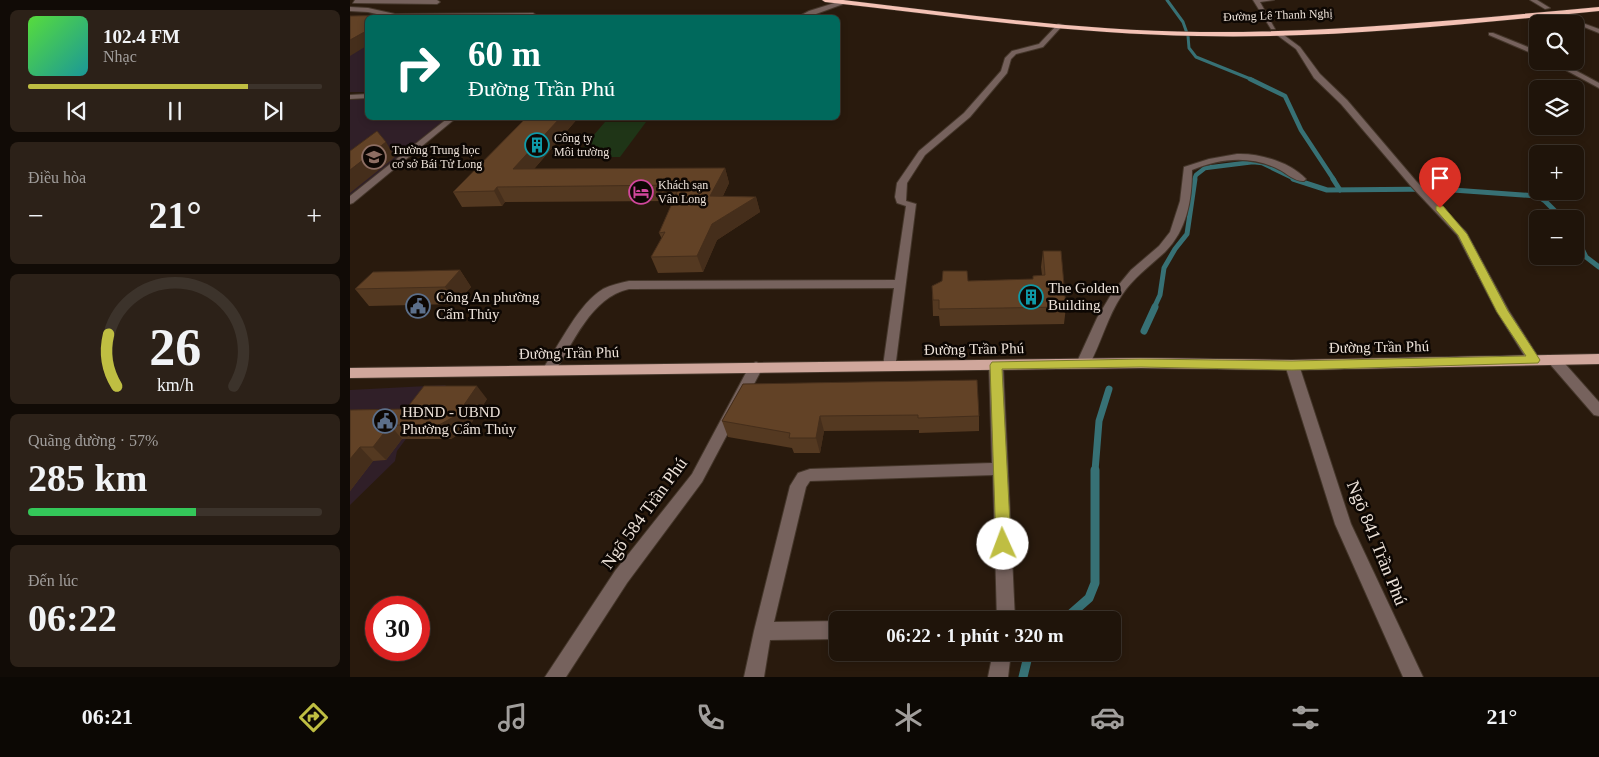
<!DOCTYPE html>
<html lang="vi">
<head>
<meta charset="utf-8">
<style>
	:root { --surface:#1f140a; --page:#2c2118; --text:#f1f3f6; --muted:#a19e9c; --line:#3c332b; --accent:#bfbe42 }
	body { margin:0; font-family:Georgia,serif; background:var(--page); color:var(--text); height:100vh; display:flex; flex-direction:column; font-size:19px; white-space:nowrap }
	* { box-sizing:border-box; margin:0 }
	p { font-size:16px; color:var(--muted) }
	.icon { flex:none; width:28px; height:28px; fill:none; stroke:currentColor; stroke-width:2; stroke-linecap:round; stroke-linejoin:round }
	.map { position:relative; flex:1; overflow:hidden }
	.drawer { display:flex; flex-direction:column; gap:10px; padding:10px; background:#110b06; width:350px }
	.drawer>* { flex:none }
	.top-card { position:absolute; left:15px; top:15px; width:475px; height:105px; border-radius:8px; box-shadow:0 2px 8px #0003,0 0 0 1px var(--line); background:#00695c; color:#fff; overflow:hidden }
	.fabs { position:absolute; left:1179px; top:15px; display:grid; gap:10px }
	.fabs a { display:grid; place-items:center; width:55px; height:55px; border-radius:8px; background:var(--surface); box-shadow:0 2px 8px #0003,0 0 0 1px var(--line); font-size:25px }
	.speed { position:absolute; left:15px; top:596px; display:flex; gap:10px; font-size:25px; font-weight:700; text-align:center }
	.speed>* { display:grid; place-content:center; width:65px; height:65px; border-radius:50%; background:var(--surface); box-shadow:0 2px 8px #0003,0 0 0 1px var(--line); line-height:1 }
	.speed .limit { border:8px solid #d22; background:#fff; color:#111 }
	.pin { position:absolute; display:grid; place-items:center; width:42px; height:42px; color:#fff; margin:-51px -21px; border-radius:50% 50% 50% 0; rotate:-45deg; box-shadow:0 0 5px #0007 }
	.pin .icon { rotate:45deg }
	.me { position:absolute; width:55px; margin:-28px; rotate:358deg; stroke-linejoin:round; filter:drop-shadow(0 0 4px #0008) }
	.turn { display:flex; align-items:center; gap:18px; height:105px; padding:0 20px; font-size:22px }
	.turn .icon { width:65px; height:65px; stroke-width:2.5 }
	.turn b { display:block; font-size:35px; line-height:42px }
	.big { font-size:38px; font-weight:700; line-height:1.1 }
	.drawer .tile { flex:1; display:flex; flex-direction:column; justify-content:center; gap:8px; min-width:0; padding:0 18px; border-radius:8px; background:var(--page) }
	.drawer .dial { align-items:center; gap:0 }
	.dial svg { height:130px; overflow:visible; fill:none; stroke:var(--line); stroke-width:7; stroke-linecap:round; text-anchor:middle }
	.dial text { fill:var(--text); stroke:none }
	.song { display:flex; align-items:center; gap:15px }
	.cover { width:60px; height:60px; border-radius:8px; background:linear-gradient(135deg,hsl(110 70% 55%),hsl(180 70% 35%)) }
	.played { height:5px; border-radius:2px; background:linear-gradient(90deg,var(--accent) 75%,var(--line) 75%) }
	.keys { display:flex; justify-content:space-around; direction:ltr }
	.heat { display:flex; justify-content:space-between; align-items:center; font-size:28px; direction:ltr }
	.charge { height:8px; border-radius:4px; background:linear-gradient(90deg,#34c759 57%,var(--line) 0) }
	.trip { position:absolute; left:479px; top:611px; width:292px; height:50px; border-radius:8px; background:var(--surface); box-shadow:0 2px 8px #0003,0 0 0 1px var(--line); font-weight:700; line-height:50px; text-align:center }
	.menu { display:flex; height:80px; justify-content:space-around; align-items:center; background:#0c0804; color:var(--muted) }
	.menu .icon { width:35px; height:35px }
	.menu .selected { color:var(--accent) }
	.menu b { font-size:22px; color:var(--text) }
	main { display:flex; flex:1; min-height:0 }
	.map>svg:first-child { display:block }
	.commercial { fill:#301f28 }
	.green { fill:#1f3517 }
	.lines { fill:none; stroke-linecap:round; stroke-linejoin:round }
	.stream-far4 { stroke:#377175; stroke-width:3 }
	.stream-far3 { stroke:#377175; stroke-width:4.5 }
	.stream-far2 { stroke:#377175; stroke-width:5 }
	.stream-far1 { stroke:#377175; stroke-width:7 }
	.stream { stroke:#377175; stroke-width:9 }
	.minor-casing { stroke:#44362a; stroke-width:2 }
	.major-casing { stroke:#44362a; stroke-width:2 }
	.highway-casing { stroke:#44362a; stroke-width:1 }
	.minor { fill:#76625d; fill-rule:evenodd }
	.major { fill:#d0a79c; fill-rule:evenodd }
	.highway { fill:#f4c2b5; fill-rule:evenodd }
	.wall { fill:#543921 }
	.shaded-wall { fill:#452e1b }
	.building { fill:#624226; stroke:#452e1b }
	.route { fill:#bfbe42; stroke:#7c7c2b }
	.labels { text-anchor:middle; stroke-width:5; stroke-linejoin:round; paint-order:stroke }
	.far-street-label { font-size:12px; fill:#ede2d9; stroke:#0d0703 }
	.far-poi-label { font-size:12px; fill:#ede2d9; stroke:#0d0703; text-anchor:start }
	.poi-label { font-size:15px; fill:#ede2d9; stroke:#0d0703; text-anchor:start }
	.street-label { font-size:15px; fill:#ede2d9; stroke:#0d0703 }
	.near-street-label { font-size:18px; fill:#ede2d9; stroke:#0d0703 }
</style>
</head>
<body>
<main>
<section class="drawer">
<div class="tile">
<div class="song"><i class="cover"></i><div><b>102.4 FM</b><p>Nhạc</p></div></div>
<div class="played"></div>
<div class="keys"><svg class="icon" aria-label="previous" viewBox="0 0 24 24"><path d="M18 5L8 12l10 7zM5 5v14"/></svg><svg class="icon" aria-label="pause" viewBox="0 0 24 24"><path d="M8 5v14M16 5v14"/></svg><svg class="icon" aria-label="next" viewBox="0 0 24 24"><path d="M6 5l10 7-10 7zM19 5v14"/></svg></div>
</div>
<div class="tile"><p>Điều hòa</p>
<div class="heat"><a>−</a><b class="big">21°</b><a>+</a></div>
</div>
<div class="tile dial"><svg viewBox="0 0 100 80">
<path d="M14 69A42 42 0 1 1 86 69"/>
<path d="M14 69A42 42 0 0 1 9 37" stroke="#bfbe42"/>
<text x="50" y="56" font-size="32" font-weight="700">26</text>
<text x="50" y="72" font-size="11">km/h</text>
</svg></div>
<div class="tile"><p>Quãng đường · 57%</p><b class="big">285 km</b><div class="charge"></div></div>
<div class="tile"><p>Đến lúc</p><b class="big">06:22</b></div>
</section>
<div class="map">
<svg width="1249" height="677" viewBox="0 0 1249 677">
	<rect width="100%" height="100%" fill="#291a0d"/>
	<!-- commercial -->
	<g class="commercial">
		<rect x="0" y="26" width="17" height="66"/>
		<path d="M17 99 18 118H97L0 197V100Z"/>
		<path d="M96 385 47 451 45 461 0 505V390Z"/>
	</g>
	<!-- green -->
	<path class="green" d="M255 122H296L270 157H225Z"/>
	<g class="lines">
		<!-- stream-far4 -->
		<path class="stream-far4" d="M817 0 833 22 838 36 839 48 846 57 903 80"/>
		<!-- stream-far3 -->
		<g class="stream-far3">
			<path d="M900 79 935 96 951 130 984 180"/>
			<path d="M844 180 846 175 855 168 903 162 912 163 947 180"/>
		</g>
		<!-- stream-far2 -->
		<g class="stream-far2">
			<path d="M943 179 977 190 1089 189 1187 196 1195 201 1213 219"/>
			<path d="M983 179 990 190"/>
			<path d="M1225 234 1236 257 1249 267"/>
			<path d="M804 308 810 295 814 268 825 249 837 234 845 179"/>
		</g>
		<!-- stream-far1 -->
		<g class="stream-far1">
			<path d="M794 331 805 307"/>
			<path d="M745 471 749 421 759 389"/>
		</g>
		<!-- stream -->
		<g class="stream">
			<path d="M714 620 739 598 745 583V470"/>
			<path d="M673 677 679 652"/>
		</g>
		<!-- minor casing -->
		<g class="minor-casing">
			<g id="minor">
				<path d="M5 0H87L90 2 87 4 3 3Z"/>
				<path d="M494 0 496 3 455 18H446L459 11Z"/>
				<path d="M903 0H924L910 2 925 29H921Z"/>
				<path d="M1180 0H1187L1200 8 1195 9Z"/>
				<path d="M0 7 18 8 45 14 183 13 186 15 183 17 141 18 143 16 44 18 18 12 0 11Z"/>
				<path d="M1202 12 1249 29V33L1202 14Z"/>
				<path d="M708 24 713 25 693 47 666 54 661 59 657 73 620 117 575 155 557 183 556 201 566 204 545 369H535L533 366 544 288 279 289C241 297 223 344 204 373H194L192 370 194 367C210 344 229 303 253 289 261 285 270 283 279 281L545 280 556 206 547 203 545 197 547 183 569 151 614 113 651 71 655 58 662 51 689 44Z"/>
				<path d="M927 33H931L950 47 970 74 997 100 1066 181 1116 232 1159 311 1190 360 1189 363H1179L1147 312 1107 235 1060 185 991 104 964 78 946 49 927 35Z"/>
				<path d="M1139 33H1143L1188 51V56L1139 35Z"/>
				<path d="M1199 61H1208L1249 83V88Z"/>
				<path d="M18 94V98L0 99V95Z"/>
				<path d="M98 118H106L3 203 0 204V196Z"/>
				<path d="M887 154C909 153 940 162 956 179L954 181C946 182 937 174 930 170 901 155 871 158 842 170 842 200 837 230 815 252 800 266 784 277 772 295 757 317 751 344 738 367H728L726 364 747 318 762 293 781 270 809 246 820 232 830 201 834 167 859 159Z"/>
				<path d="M1204 355 1209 357 1249 402V416L1244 415 1199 363 1198 360 1199 357Z"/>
				<path d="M646 360 651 362 653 365 665 620H647L643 475 460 481 456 487 424 622 488 621V639L420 640 414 677H394L404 631 440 486 448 473 460 469 642 463 639 365 641 362Z"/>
				<path d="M942 360 947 362 949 365 1001 524 1073 677H1053L985 524 935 365 937 362Z"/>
				<path d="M406 362 411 364 413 367 352 482 277 583 216 677H195L265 571 342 474 399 367 401 364Z"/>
				<path d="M643 652H661L658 677H638Z"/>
			</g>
		</g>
		<!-- major casing -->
		<g class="major-casing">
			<path id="major" d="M1249 354V364L942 370 791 368 0 378V368L791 358 942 360Z"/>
		</g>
		<!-- highway casing -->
		<g class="highway-casing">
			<path id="highway" d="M472 0H493C611 14 731 31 850 32 983 33 1116 19 1249 7V11C1116 24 982 39 848 36 723 34 599 16 475 2Z"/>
		</g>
		<!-- minor -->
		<use href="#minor" class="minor"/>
		<!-- major -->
		<use href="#major" class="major"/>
		<!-- highway -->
		<use href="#highway" class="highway"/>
	</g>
	<!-- wall -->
	<g class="wall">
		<path d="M176 118H228L184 169 375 168 379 183 373 196 406 197 410 212 367 240 353 272 308 273 301 257 312 239 309 233 323 201 155 202 152 206 112 207 103 192Z"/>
		<path d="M693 251 716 307 714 324 590 326 589 316H583L582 286 618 281 683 279V276L692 275 691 267Z"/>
		<path d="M110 270 121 287 106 304 19 306 5 289Z"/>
		<path d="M393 384 629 416V431L569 433V430L474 431 470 453H444L442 448 378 437 372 421Z"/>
		<path d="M137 399 118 428 101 439H52L36 460 23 461 0 491V410L56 409Z"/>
	</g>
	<!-- shaded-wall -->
	<g class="shaded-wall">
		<path d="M18 30V45L0 56V40Z"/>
		<path d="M210 118H228L171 184 163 169Z"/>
		<path d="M36 142 45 157 0 193V170Z"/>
		<path d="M375 168 379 183 365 212 360 196Z"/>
		<path d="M147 187 155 202 152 206 144 191Z"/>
		<path d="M406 197 410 212 367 240 353 272 347 256 362 224Z"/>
		<path d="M110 270 121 287 106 304 95 287Z"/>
		<path d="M127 386 137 399 118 428 101 439 89 425Z"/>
		<path d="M470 416 474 431 470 453 466 438Z"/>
		<path d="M40 425 52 439 36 460 23 447Z"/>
		<path d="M10 447 23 461 0 491V459Z"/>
	</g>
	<!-- building -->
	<g class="building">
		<path d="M44 15 40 18H18V30L0 40V16Z"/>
		<path d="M176 118H210L163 169 375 168 360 196 406 197 362 224 347 256 301 257 315 232 309 233 330 185 147 187 144 191 103 192Z"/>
		<path d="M27 131 36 142 0 170V151Z"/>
		<path d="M693 251H711L716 307 589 309V300H583L582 286 592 281 593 271H617L618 281 683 279V276L695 275Z"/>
		<path d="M110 270 95 287 5 289 23 272Z"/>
		<path d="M627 380 629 416 568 418V415L470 416 466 438H439L440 433 372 421 393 384Z"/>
		<path d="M74 386H127L107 415 89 425H40L23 447H10L0 459V410L56 409Z"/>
	</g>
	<!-- route -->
	<path class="route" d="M1086 206H1093L1117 234 1158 311 1190 360 1188 363 942 370 791 367 652 369 661 544 659 549 653 551 648 549 646 544 640 365 642 362 791 359 942 361 1176 356 1147 312 1108 235 1086 210Z"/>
	<!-- icons -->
	<defs>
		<g id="building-ring" transform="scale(1.25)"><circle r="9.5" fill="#0d0703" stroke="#0f9aa8" stroke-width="1.5"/><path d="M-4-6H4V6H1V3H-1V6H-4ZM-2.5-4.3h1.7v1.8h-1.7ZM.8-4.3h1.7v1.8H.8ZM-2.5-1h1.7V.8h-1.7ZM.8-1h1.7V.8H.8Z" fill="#0f9aa8"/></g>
		<g id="school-ring" transform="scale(1.25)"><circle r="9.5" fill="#0d0703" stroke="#8d6e63" stroke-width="1.5"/><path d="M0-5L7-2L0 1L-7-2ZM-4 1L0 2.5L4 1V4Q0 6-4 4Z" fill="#8d6e63"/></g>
		<g id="hotel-ring" transform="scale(1.25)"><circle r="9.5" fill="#0d0703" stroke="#d1479c" stroke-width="1.5"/><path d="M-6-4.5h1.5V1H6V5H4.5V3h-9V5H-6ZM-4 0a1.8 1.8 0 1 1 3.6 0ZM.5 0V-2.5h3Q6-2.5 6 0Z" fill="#d1479c"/></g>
		<g id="civic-ring" transform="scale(1.25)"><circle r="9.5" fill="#0d0703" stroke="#5c6f8a" stroke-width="1.5"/><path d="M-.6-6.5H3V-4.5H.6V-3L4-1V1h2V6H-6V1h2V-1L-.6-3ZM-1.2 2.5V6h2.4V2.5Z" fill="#5c6f8a"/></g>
	</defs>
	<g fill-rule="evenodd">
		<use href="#building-ring" x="187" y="145"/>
		<use href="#school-ring" x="24" y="157"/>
		<use href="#hotel-ring" x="291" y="192"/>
		<use href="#building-ring" x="681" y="297"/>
		<use href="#civic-ring" x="68" y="306"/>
		<use href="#civic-ring" x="35" y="421"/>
	</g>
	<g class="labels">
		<!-- far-street labels -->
		<g class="far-street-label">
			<text transform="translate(928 15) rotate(-2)" y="4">Đường Lê Thanh Nghị</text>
		</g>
		<!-- far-poi labels -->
		<g class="far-poi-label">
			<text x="204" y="142">Công ty<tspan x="204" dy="14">Môi trường</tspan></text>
			<text x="42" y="154">Trường Trung học<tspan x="42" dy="14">cơ sở Bái Tử Long</tspan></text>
			<text x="308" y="189">Khách sạn<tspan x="308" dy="14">Vân Long</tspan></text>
		</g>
		<!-- poi labels -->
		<g class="poi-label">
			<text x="698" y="293">The Golden<tspan x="698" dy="17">Building</tspan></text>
			<text x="86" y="302">Công An phường<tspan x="86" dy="17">Cẩm Thủy</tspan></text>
			<text x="52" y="417">HĐND - UBND<tspan x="52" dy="17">Phường Cẩm Thủy</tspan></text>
		</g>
		<!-- street labels -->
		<g class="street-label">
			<text transform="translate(1029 347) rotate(-1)" y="5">Đường Trần Phú</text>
			<text transform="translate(624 349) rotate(-1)" y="5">Đường Trần Phú</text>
			<text transform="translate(219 353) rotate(-1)" y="5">Đường Trần Phú</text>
		</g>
		<!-- near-street labels -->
		<g class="near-street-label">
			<text transform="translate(294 513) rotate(-54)" y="6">Ngõ 584 Trần Phú</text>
			<text transform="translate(1027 543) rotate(68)" y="6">Ngõ 841 Trần Phú</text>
		</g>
	</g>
</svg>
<div class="fabs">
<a><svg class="icon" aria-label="search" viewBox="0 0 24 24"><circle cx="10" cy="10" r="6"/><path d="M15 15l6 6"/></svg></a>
<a><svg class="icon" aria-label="layers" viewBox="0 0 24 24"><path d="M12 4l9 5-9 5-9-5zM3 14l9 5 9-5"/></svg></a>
<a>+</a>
<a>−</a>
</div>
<div class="speed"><div class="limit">30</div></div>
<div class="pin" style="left:1090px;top:208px;background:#d93025"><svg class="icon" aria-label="arrive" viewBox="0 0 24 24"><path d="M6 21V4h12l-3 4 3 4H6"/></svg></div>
<svg class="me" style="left:653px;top:544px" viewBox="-20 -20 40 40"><circle r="19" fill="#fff"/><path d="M0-13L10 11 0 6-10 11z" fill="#bfbe42"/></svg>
<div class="trip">06:22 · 1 phút · 320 m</div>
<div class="top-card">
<div class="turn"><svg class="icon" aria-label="right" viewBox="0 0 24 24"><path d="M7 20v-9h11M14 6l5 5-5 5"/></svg><div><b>60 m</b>Đường Trần Phú</div></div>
</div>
</div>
</main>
<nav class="menu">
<b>06:21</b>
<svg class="icon selected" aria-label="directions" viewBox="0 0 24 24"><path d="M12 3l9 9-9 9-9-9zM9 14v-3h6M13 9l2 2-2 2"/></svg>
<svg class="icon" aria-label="music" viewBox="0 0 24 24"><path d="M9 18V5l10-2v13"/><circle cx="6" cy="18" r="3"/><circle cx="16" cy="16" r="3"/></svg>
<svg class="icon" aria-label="phone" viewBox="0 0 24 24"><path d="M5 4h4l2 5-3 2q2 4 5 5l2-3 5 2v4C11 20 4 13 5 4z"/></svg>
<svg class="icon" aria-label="climate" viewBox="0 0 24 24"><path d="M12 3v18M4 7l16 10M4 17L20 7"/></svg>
<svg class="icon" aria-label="car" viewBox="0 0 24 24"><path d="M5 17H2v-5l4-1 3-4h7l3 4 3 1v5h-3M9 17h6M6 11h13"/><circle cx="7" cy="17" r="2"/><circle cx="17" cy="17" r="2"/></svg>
<svg class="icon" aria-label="filters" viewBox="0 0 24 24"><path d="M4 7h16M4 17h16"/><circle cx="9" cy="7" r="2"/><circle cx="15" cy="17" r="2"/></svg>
<b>21°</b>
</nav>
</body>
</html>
